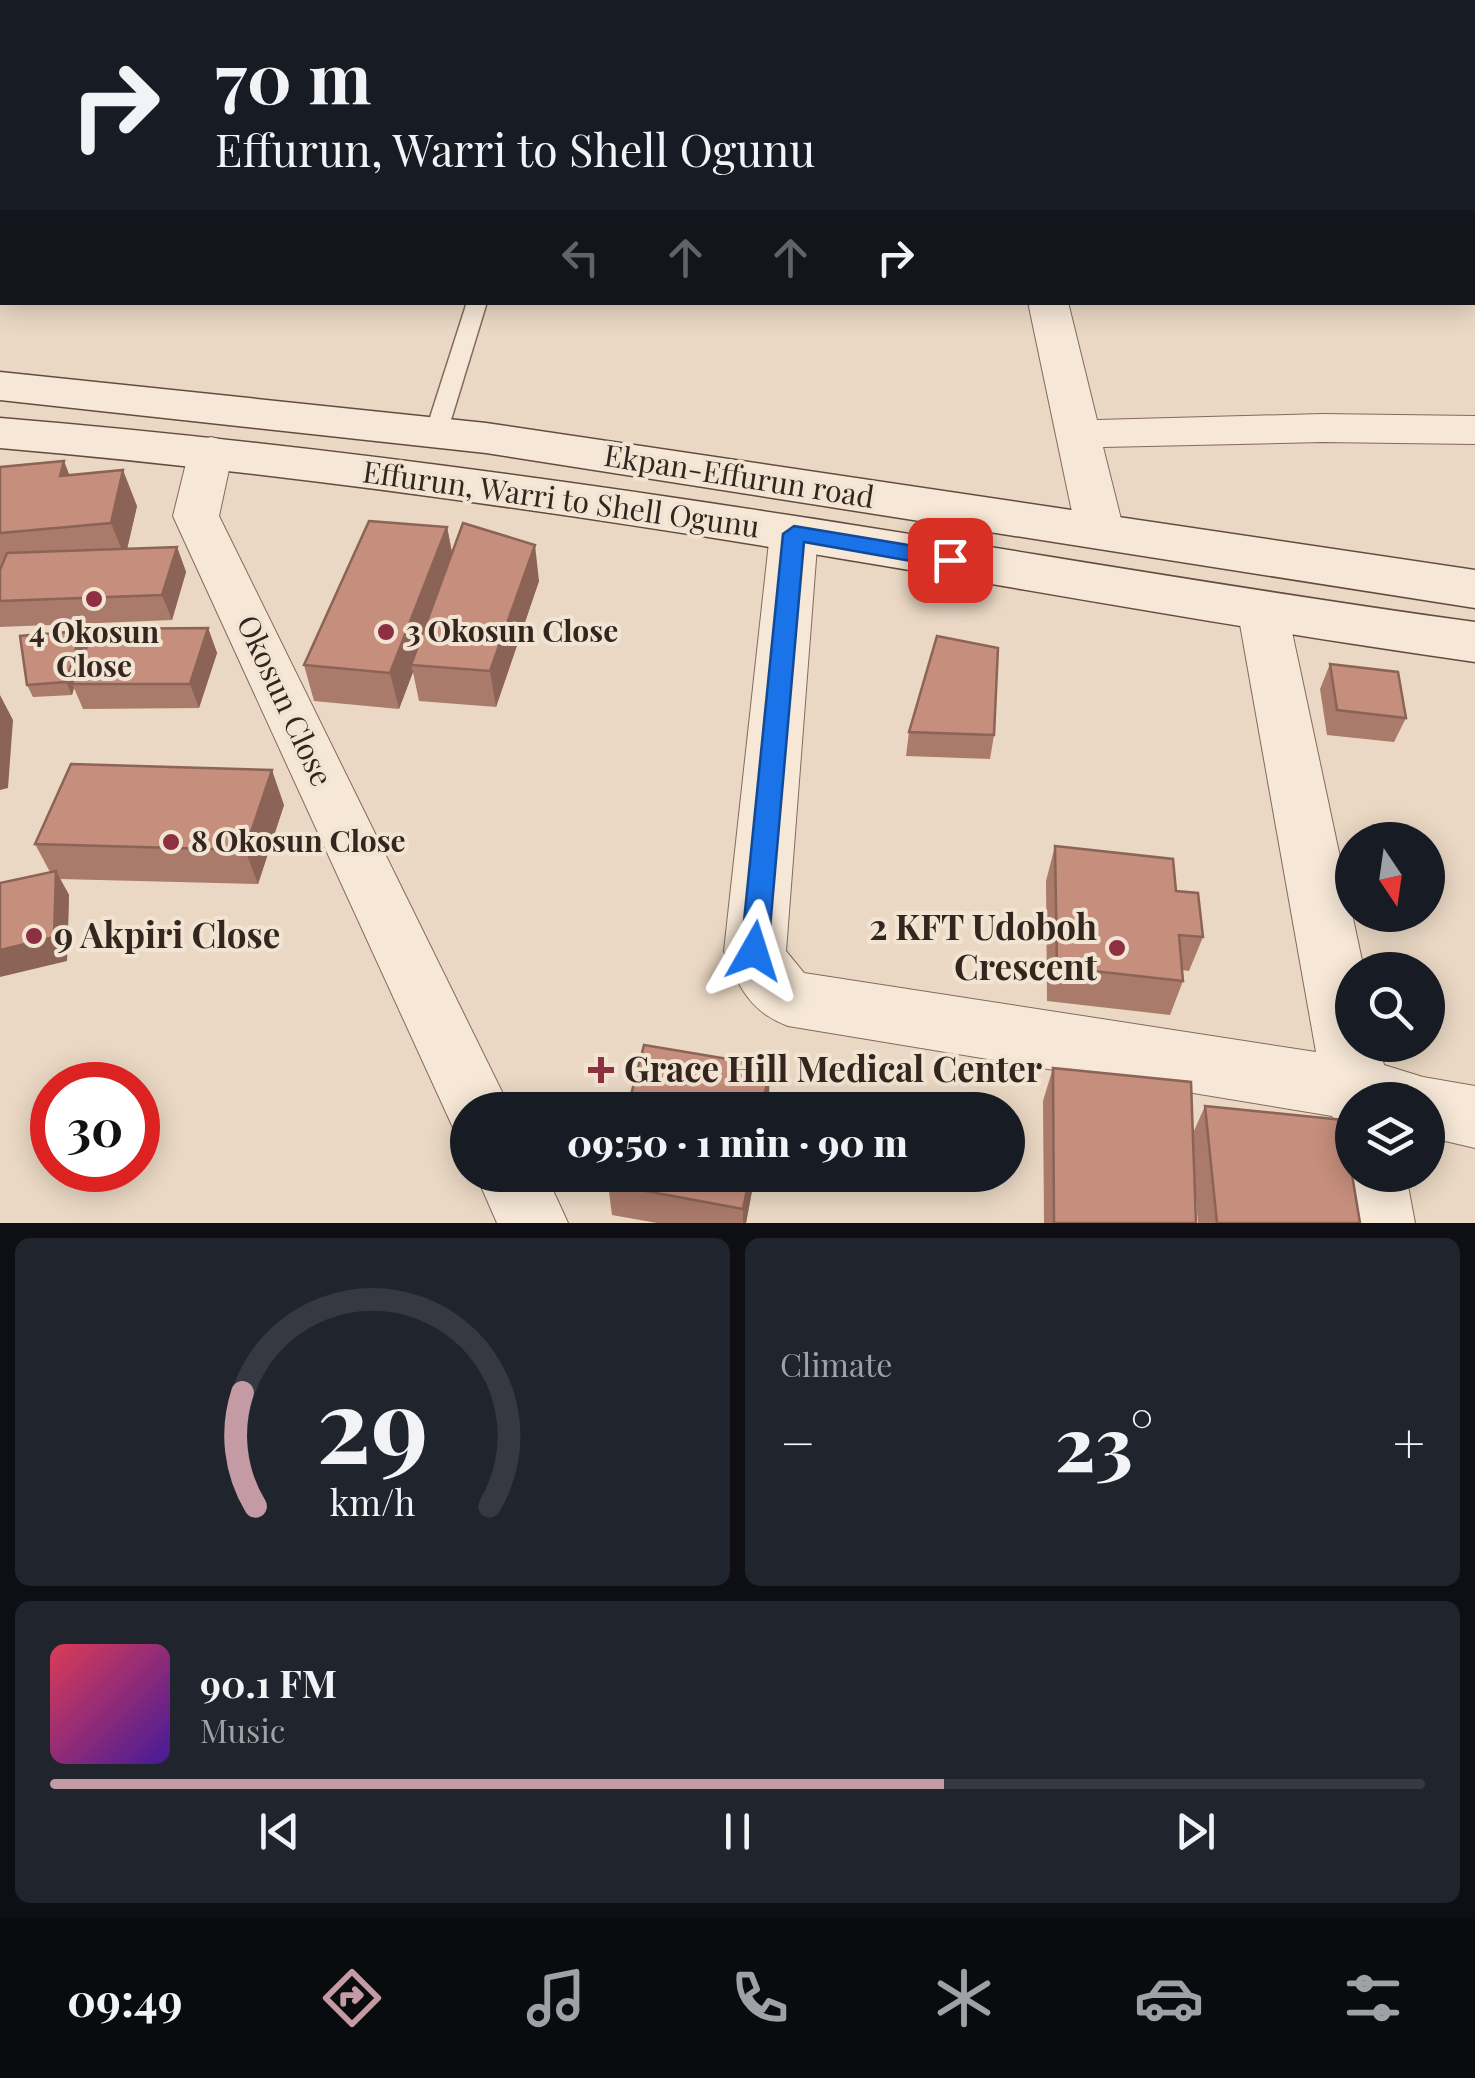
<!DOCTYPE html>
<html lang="en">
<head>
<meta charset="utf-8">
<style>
	:root { --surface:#171b24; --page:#20242c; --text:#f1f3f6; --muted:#9ea1a6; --line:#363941; --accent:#c49ba5 }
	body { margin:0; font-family:"Playfair Display",serif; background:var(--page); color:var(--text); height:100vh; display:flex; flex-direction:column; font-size:38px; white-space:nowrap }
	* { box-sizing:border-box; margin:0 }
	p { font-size:32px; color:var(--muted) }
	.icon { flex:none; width:55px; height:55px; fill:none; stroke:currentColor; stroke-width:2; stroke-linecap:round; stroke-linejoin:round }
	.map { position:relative; height:1223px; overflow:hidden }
	.drawer { display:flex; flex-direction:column; gap:15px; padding:15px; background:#0d0f14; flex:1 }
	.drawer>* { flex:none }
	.guide { position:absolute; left:0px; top:0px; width:1475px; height:305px; box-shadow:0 5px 25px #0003; background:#171b24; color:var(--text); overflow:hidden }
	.needle { width:65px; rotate:167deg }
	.fabs { position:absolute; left:1335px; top:822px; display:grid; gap:20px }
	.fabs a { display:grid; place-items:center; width:110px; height:110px; border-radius:50%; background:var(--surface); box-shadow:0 5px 25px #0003; font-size:50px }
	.speed { position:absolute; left:30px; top:1062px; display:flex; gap:20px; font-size:50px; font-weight:700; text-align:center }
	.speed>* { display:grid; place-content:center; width:130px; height:130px; border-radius:50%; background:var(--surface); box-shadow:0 5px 25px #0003; line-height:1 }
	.speed .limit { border:15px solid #d22; background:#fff; color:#111 }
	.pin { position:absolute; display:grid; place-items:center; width:85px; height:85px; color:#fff; margin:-42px; border-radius:20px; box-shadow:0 5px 15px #0006 }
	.me { position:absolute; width:110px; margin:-55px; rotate:6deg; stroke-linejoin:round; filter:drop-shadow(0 0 8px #0008) }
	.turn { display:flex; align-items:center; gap:35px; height:210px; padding:0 50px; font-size:45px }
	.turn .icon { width:130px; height:130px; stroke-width:2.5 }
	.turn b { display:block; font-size:70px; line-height:85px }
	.lanes { display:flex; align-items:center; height:95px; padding:0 50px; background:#0003; justify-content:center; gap:50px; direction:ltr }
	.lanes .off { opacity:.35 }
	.big { font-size:75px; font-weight:800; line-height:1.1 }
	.drawer .widget { flex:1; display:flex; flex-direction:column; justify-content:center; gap:15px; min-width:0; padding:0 35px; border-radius:15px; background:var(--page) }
	.drawer .dial { align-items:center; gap:0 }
	.dial svg { height:260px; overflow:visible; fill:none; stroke:var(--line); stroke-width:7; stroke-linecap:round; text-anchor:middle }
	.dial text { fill:var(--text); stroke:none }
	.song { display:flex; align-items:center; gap:30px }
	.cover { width:120px; height:120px; border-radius:15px; background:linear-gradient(135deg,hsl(350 70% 55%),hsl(260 70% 35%)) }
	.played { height:10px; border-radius:5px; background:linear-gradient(90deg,var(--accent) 65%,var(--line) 65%) }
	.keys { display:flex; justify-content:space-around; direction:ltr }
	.heat { display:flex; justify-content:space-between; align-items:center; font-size:55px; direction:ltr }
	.drawer .tiles { flex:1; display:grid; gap:15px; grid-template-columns:1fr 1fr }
	.widget:last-child { grid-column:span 2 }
	.trip { position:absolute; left:450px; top:1092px; width:575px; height:100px; border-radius:50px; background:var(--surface); box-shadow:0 5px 25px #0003; font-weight:800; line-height:100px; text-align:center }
	.tab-bar { display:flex; height:160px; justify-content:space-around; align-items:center; background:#090b0e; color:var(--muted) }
	.tab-bar .icon { width:70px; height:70px }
	.tab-bar .selected { color:var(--accent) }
	.tab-bar b { font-size:45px; color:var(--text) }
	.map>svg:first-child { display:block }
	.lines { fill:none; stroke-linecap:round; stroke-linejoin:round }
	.service-casing { stroke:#836a5c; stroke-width:3 }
	.minor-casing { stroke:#836a5c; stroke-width:2 }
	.secondary-casing { stroke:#654b3f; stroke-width:3 }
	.service { fill:#f6e7d6; fill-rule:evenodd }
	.minor { fill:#f6e7d6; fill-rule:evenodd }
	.secondary { fill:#f6e7d6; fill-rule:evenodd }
	.wall { fill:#aa7a6b }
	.shaded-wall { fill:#8b6357 }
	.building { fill:#c68e7c; stroke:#8b6357; stroke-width:2.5 }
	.route { fill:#1a73e8; stroke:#114b97; stroke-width:2.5 }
	.poi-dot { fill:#8e3041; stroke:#f2e4d3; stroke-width:4 }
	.labels { text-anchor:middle; stroke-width:8; stroke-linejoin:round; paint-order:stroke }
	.street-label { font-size:30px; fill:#34251f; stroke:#f2e4d3 }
	.poi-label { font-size:30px; font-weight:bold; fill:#34251f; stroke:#f2e4d3; text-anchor:start }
	.near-poi-label { font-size:35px; font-weight:bold; fill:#34251f; stroke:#f2e4d3; text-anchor:start }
</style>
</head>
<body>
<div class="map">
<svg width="1475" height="1223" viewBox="0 0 1475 1223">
	<rect width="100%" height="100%" fill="#ead8c4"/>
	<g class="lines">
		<!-- service casing -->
		<g class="service-casing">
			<g id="service">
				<rect x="1472" y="196" width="3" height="10"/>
				<path d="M467 302H487L447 433 436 440 425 433Z"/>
			</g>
		</g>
		<!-- minor casing -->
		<g class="minor-casing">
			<g id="minor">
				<rect x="965" y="0" width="30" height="2"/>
				<path d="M1370 0H1404L1405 2H1372Z"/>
				<rect x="1472" y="39" width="3" height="18"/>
				<path d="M1028 302H1068L1097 420 1322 414 1475 416V444L1322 442 1103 447 1124 531 1117 542 1100 547 1083 542 1076 531Z"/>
				<path d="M211 437 227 441 233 451 219 516 511 1110H468V1137L455 1132 173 516 189 451 195 441Z"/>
				<path d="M794 517 811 522 818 533 786 951 804 973 1316 1052 1238 613 1245 600 1263 595 1281 600 1288 613 1364 970H1352V1045H1379L1384 1065 1423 1077 1475 1086V1148L1428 1137V1100H1352V1129L1335 1122 1332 1116 788 1026C750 1012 739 987 724 951L770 533 777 522Z"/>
				<path d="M1352 1150V1175H1406L1415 1223H1345L1338 1175 1348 1151Z"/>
				<path d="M476 1175H546L568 1223H497Z"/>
			</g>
		</g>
		<!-- secondary casing -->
		<g class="secondary-casing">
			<g id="secondary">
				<path d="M0 372 486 423 1475 570V608L486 453 0 400Z"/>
				<path d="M0 418C266 440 531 475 795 516 1022 551 1247 591 1475 622V662C1247 630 1022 588 795 551 532 508 266 471 0 448Z"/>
			</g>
		</g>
		<!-- service -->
		<use href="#service" class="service"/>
		<!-- minor -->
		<use href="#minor" class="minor"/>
		<!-- secondary -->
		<use href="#secondary" class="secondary"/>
	</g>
	<!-- wall -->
	<g class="wall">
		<path d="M278 0H347V2H529H279Z"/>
		<path d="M0 467 70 475 137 506 127 549 177 547 186 572 172 620 0 627Z"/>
		<path d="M447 527 452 553 539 581 496 707 419 701 413 672 399 709 314 701 304 665Z"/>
		<path d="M208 628 217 653 199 708 83 709 74 688 72 695 33 697 27 685 87 644 83 657Z"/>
		<path d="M1330 664 1406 718 1394 742 1327 735 1320 689Z"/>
		<path d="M909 732 994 735 990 759 906 756Z"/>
		<path d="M284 805 258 884 60 879 69 895 67 961 50 872 35 844Z"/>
		<path d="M1055 846 1176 891 1203 937 1189 971 1182 970 1183 981 1170 1015 1047 1001 1046 881Z"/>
		<path d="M1053 1068 1193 1133 1205 1106 1360 1223H1198L1194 1175 1196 1223H1044L1043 1101Z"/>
		<path d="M755 1175 746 1223H657L612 1215 608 1184Z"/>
	</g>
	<!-- shaded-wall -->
	<g class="shaded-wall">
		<rect x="110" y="0" width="35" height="2"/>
		<path d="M64 461 78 497 60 476Z"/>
		<path d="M123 470 137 506 125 558 111 523Z"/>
		<path d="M447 527 454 563 411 665 413 672 399 709 390 673Z"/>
		<path d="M535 545 539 581 496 707 490 671Z"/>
		<path d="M177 547 186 572 172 620 162 595Z"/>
		<path d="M208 628 217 653 199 708 190 684Z"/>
		<path d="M81 631 87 644 75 684H72L74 688 72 695 66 682Z"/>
		<path d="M0 695 13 720 8 788 0 790Z"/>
		<path d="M272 770 284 805 258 884 245 850Z"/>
		<path d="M56 871 69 895 67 961 0 977V950Z"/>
		<path d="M770 1066 769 1099 767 1110H762Z"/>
		<path d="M750 1175H755L746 1223H743V1209Z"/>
	</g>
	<!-- building -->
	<g class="building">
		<rect x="35" y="0" width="75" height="2"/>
		<rect x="315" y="0" width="28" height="2"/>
		<path d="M366 0H529V2H337Z"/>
		<rect x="0" y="109" width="2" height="27"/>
		<path d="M64 461 60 476 123 470 111 523 0 533V467Z"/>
		<path d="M369 521 447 527 390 673 304 665Z"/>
		<path d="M463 523 535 545 490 671 411 665Z"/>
		<path d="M177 547 162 595 0 601V570L7 553Z"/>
		<path d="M208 628 190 684H72L94 629Z"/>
		<path d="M81 631 66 682 27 685 20 636Z"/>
		<path d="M937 636 998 648 994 735 909 732Z"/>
		<path d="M1330 664 1398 672 1406 718 1337 710Z"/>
		<path d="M71 764 272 770 245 850 35 844Z"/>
		<path d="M1055 846 1173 859 1176 891 1198 893 1203 937 1179 935 1183 981 1057 967Z"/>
		<path d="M56 871 54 937 0 950V883Z"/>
		<path d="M644 1045 770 1066 762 1110H627Z"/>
		<path d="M1053 1068 1191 1082 1196 1223H1054Z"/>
		<path d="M1205 1106 1343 1120 1360 1223H1217Z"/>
		<path d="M610 1175H750L743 1209 608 1184Z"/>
	</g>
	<!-- route -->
	<path class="route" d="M794 526 950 552 961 560 950 568 804 542 768 951 764 959 754 963 745 959 741 951 783 534Z"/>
	<!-- markers -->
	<g class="poi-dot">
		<circle cx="94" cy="599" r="10"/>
		<circle cx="386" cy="632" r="10"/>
		<circle cx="171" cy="842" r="10"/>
		<circle cx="34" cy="936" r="10"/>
		<circle cx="1117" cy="948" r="10"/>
		<path d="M596 1055h10v10h10v10h-10v10h-10v-10h-10v-10h10z"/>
	</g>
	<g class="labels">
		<!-- street labels -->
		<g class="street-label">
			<text transform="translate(739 477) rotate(9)" y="10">Ekpan-Effurun road</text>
			<text transform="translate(561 500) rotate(8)" y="10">Effurun, Warri to Shell Ogunu</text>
			<text transform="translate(284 701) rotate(65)" y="10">Okosun Close</text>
		</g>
		<!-- poi labels -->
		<g class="poi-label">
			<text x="406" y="642">3 Okosun Close</text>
			<text x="94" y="643" text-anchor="middle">4 Okosun<tspan x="94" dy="34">Close</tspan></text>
			<text x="191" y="852">8 Okosun Close</text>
		</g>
		<!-- near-poi labels -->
		<g class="near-poi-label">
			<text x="1097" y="940" text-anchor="end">2 KFT Udoboh<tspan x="1097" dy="40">Crescent</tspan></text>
			<text x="54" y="948">9 Akpiri Close</text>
			<text x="624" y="1082">Grace Hill Medical Center</text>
		</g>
	</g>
</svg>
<div class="fabs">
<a><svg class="needle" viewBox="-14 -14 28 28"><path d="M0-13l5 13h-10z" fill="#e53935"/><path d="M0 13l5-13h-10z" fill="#9ea1a6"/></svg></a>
<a><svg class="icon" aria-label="search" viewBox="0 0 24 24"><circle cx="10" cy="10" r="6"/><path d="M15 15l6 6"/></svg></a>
<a><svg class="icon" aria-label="layers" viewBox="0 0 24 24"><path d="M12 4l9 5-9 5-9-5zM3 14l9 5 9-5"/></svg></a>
</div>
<div class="speed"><div class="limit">30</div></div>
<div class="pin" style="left:950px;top:560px;background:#d93025"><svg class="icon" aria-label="arrive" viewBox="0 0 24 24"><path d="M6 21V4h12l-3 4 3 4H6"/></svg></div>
<svg class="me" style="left:754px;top:951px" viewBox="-20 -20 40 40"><path d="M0-17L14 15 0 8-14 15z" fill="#1a73e8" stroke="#fff" stroke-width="4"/></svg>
<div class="trip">09:50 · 1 min · 90 m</div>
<div class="guide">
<div class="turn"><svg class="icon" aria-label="right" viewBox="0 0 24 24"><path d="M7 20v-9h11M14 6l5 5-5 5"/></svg><div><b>70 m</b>Effurun, Warri to Shell Ogunu</div></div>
<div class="lanes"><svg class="icon off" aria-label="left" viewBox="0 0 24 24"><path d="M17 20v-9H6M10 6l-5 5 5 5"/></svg><svg class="icon off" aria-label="ahead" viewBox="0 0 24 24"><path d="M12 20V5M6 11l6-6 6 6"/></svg><svg class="icon off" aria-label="ahead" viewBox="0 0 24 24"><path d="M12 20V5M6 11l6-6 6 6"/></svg><svg class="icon" aria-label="right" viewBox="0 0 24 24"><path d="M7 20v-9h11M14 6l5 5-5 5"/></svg></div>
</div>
</div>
<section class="drawer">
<div class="tiles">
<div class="widget dial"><svg viewBox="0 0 100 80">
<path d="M14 69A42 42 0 1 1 86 69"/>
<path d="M14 69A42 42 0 0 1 10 34" stroke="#c49ba5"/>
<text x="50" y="56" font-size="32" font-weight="700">29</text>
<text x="50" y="72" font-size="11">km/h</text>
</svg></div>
<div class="widget"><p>Climate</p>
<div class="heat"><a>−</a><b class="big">23°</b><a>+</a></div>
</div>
<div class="widget">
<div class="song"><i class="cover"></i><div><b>90.1 FM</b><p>Music</p></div></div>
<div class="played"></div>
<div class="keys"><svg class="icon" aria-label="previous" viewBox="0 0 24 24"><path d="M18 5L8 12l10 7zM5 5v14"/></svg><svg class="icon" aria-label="pause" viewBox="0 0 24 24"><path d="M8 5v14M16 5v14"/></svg><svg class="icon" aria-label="next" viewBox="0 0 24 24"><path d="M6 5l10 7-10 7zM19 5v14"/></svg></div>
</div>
</div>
</section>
<nav class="tab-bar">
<b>09:49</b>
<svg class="icon selected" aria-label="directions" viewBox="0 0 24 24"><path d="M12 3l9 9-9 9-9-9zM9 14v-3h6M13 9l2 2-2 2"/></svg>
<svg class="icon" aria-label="music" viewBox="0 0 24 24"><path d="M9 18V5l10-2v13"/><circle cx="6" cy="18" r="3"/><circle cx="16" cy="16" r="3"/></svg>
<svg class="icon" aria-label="phone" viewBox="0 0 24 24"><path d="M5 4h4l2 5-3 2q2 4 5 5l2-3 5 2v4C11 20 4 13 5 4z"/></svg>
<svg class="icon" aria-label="climate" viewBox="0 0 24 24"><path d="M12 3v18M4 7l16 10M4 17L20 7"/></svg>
<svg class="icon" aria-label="car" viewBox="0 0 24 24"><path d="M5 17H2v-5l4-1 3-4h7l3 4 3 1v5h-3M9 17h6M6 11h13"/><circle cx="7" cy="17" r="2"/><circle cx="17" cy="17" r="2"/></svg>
<svg class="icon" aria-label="filters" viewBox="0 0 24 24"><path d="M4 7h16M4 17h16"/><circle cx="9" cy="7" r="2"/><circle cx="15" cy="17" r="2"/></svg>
</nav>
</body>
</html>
